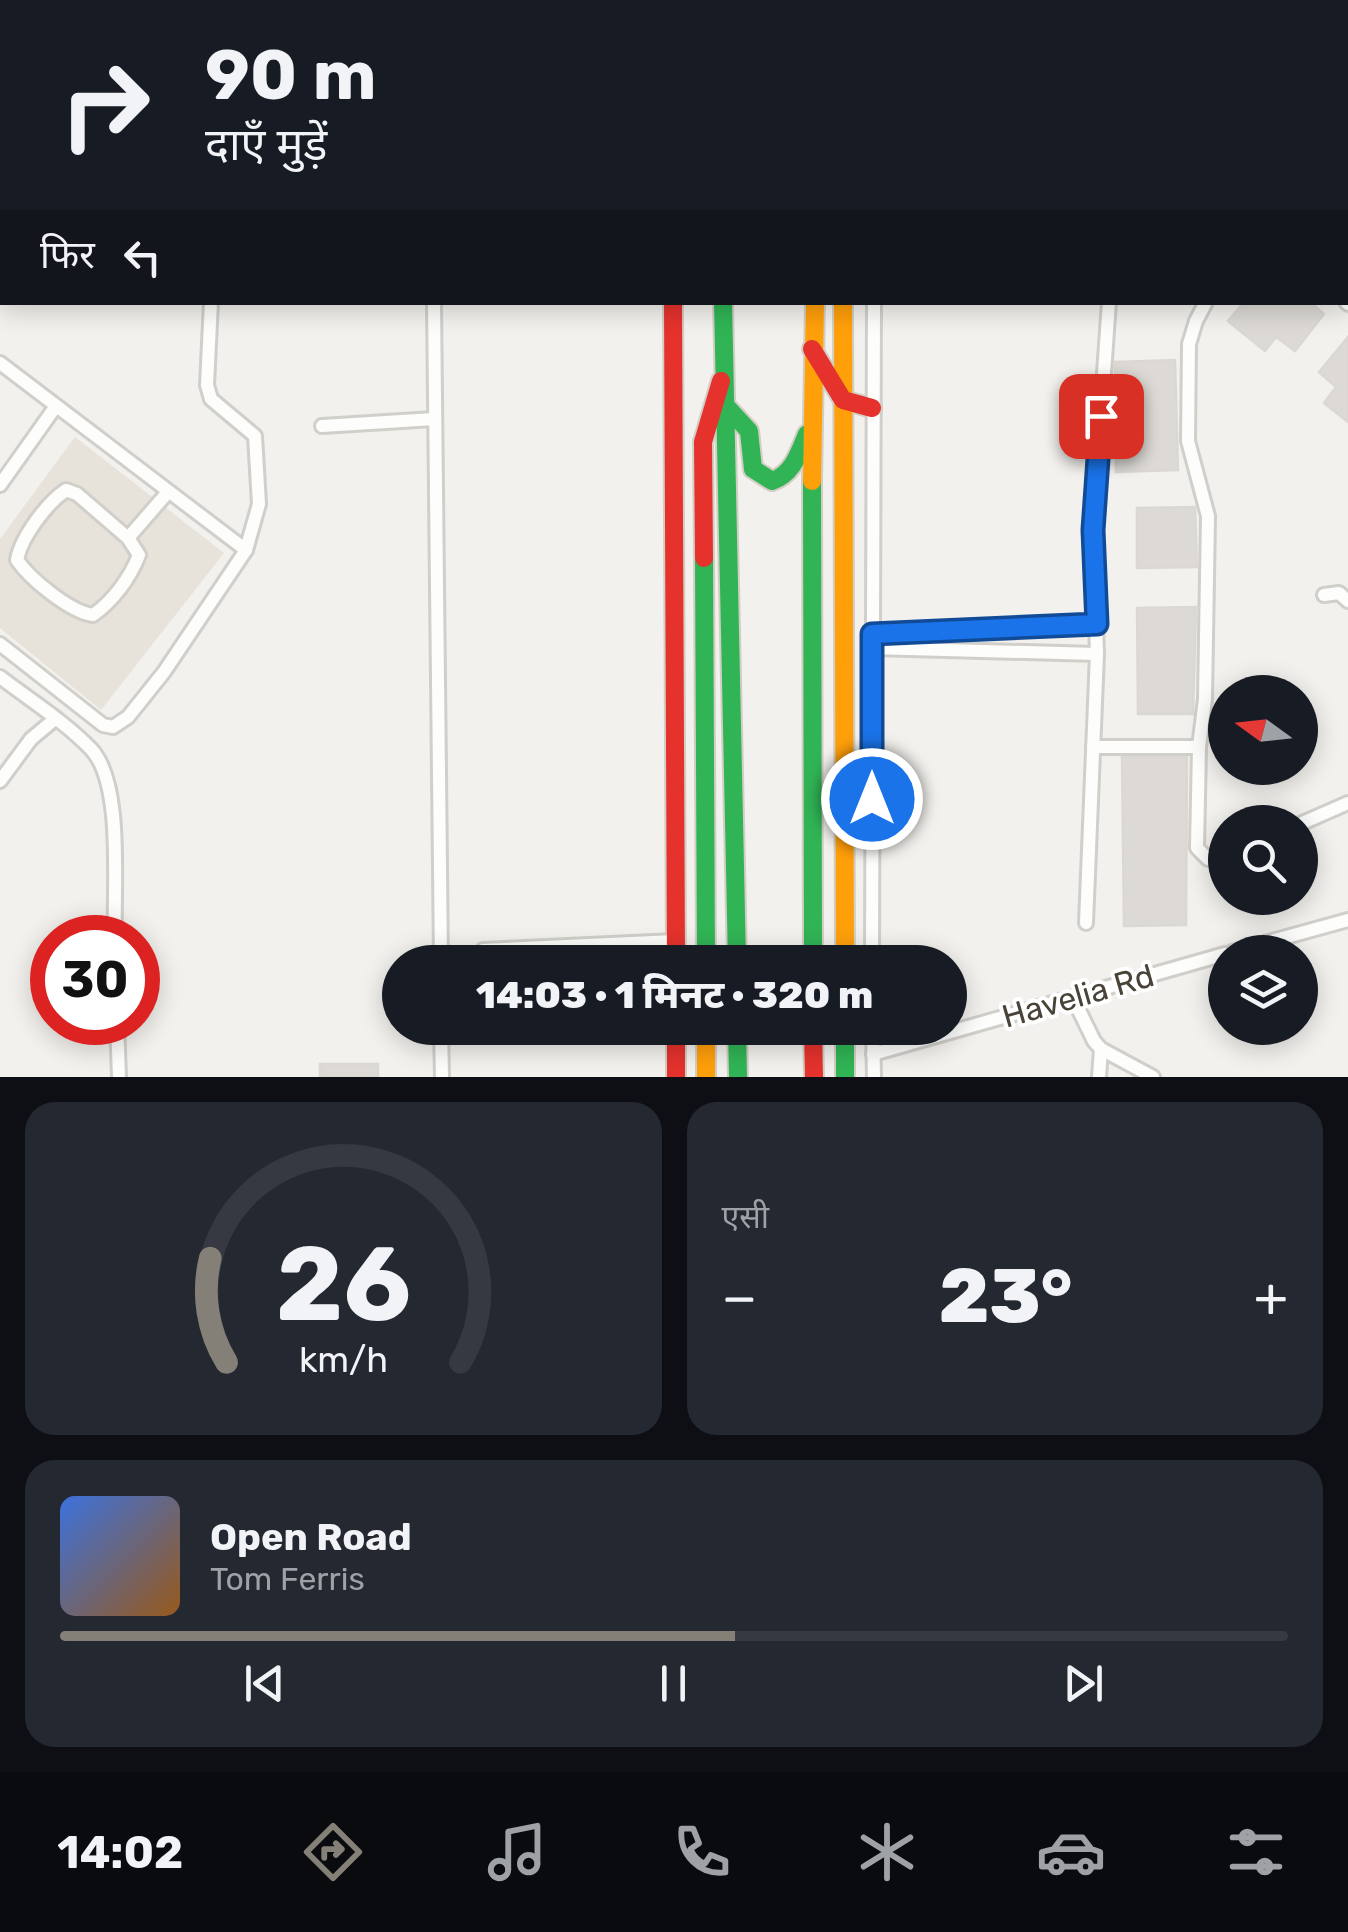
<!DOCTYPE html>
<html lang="hi">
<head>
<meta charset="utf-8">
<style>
	:root { --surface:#171b24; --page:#242831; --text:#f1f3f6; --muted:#9ea1a6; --line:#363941; --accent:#858077 }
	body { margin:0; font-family:Rubik,"Noto Sans Devanagari",sans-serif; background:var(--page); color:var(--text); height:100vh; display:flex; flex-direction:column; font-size:38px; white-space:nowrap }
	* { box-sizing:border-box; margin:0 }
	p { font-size:32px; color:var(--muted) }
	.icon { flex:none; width:55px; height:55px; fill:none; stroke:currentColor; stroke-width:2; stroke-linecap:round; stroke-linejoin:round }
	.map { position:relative; height:1077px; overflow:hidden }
	.details { display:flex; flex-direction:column; gap:25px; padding:25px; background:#0d0f14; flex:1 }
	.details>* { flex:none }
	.top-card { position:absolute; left:0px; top:0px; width:1350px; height:305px; box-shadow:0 5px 25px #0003; background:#171b24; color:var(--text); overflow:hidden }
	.needle { width:65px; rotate:285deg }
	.fabs { position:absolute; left:1208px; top:675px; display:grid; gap:20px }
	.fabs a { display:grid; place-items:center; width:110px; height:110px; border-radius:50%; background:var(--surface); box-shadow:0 5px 25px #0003; font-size:50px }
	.speed { position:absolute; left:30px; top:915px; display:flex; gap:20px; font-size:50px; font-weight:700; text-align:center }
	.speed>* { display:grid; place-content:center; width:130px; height:130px; border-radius:50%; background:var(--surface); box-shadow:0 5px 25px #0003; line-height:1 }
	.speed .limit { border:15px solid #d22; background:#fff; color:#111 }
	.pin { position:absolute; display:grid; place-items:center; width:85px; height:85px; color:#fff; margin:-42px; border-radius:20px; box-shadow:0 5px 15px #0006 }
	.me { position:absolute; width:110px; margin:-55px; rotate:0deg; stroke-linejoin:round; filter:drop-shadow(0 0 8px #0008) }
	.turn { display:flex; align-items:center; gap:35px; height:210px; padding:0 40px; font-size:45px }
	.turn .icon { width:130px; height:130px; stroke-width:2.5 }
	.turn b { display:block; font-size:70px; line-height:85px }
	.then { display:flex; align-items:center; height:95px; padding:0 40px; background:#0003; gap:20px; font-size:38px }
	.big { font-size:75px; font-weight:800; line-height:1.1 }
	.details .tile { flex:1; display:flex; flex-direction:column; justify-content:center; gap:15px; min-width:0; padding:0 35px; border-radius:30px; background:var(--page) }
	.details .dial { align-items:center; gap:0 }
	.dial svg { height:260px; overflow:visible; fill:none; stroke:var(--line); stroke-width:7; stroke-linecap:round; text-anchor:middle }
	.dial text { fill:var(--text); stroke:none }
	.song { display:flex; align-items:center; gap:30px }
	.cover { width:120px; height:120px; border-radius:15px; background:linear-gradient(135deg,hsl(220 70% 55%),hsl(30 70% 35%)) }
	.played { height:10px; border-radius:5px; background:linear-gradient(90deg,var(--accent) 55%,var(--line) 55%) }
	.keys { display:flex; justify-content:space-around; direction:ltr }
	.heat { display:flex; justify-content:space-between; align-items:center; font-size:55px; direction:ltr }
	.details .tiles { flex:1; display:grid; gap:25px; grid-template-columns:1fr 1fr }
	.tile:last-child { grid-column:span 2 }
	.trip { position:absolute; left:382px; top:945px; width:585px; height:100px; border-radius:50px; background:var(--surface); box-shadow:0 5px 25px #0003; font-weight:800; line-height:100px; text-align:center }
	.dock { display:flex; height:160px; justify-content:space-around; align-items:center; background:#090b0e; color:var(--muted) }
	.dock .icon { width:70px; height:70px }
	.dock .current { color:var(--accent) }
	.dock b { font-size:45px; color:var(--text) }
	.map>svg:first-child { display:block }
	.residential { fill:#e7e3da }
	.building { fill:#dddad5; stroke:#dbd8d3; stroke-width:2.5 }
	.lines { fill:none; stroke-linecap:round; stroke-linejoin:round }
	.street-casing { stroke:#d1cfca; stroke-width:18 }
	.fast-casing { stroke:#d3cec4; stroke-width:22 }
	.slow-casing { stroke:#d3cec4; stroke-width:22 }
	.jam-casing { stroke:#d3cec4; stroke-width:22 }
	.street { stroke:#fdfdfc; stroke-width:12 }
	.fast { stroke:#30b455; stroke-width:18 }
	.slow { stroke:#ff9f0a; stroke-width:18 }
	.jam { stroke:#e5322d; stroke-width:18 }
	.route-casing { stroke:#114b97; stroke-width:25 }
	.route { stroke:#1a73e8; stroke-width:18 }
	.labels { text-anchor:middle; stroke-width:8; stroke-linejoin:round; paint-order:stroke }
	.street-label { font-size:32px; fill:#4a4338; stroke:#fff }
</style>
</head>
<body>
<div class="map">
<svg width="1348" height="1077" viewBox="0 0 1348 1077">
	<rect width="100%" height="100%" fill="#f3f1ed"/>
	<!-- residential -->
	<path class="residential" d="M75 437 224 553 101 710 0 628V539Z"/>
	<!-- building -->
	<g class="building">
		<path d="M1244 302H1310L1324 314 1295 351 1276 337 1265 351 1228 321Z"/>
		<path d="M1348 337V422L1324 403 1336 387 1319 372Z"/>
		<path d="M1175 360 1178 470 1116 472 1115 362Z"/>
		<path d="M1195 507 1197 567 1137 568V508Z"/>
		<path d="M1196 607 1193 714H1138L1137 608Z"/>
		<path d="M1122 757H1187L1186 925 1124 926Z"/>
		<rect x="320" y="1064" width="58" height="13"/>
	</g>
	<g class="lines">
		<!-- street casing -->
		<g class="street-casing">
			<g id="street">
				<path d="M293 0 299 2"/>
				<path d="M872 0V2"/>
				<path d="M312 2 313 0"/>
				<path d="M435 2V0"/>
				<path d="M0 103 2 104"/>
				<path d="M434 302 441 962"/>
				<path d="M1206 302 1196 321 1189 344 1188 441 1208 516 1205 699 1199 747 1197 848 1208 859 1225 858"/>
				<path d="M1346 302 1348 304"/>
				<path d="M0 363 246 550"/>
				<path d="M322 426 434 419"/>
				<path d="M0 485 56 406"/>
				<path d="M66 490 77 494 128 538 139 555C130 578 113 601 93 615 70 612 30 579 17 560 21 537 47 503 66 490Z"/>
				<path d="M128 538 168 492"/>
				<path d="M1324 595 1339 593 1348 601"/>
				<path d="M872 634 1097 624"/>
				<path d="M0 644 103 725 113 727 128 717 164 672 246 550 259 504 255 436 211 399 207 385 211 302"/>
				<path d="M872 648 1097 654"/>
				<path d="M0 677C30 700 65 722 91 749 124 784 113 889 115 938"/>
				<path d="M1093 747H1199"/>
				<path d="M0 781 31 739 55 719"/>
				<path d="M1300 824 1348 803"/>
				<path d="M1086 923 1097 654 1093 530 1109 302"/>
				<path d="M483 950 675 941"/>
				<path d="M1232 952 1348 920"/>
				<path d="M872 962 874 302"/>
				<path d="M1073 998 1094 1041 1101 1049 1153 1077"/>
				<path d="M117 1022 119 1077"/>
				<path d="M441 1028 442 1077"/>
				<path d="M873 1028 874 1077"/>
				<path d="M873 1054 1225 954"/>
				<path d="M1099 1077 1101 1049"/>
			</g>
		</g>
		<!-- fast casing -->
		<g class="fast-casing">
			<g id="fast">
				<path d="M527 0 535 2"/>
				<path d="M669 0V2"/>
				<path d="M723 302 737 962"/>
				<path d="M725 405 749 431 753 469 772 481C793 474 799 453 807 434"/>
				<path d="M812 481 813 962"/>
				<path d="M704 558 706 962"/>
				<path d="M737 1028 738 1077"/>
				<path d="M845 1028V1077"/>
			</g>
		</g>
		<!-- slow casing -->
		<g class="slow-casing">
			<g id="slow">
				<path d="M723 2 724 0"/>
				<path d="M843 302 845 962"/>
				<path d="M812 481 815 302"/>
				<path d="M706 1028V1077"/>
			</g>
		</g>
		<!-- jam casing -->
		<g class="jam-casing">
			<g id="jam">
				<path d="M450 0 458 2"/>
				<path d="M826 0 827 2"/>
				<path d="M673 302 676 962"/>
				<path d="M812 349 843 400 872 408"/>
				<path d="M704 558 703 442 721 381"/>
				<path d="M676 1028V1077"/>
				<path d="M813 1028 814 1077"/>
			</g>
		</g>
		<!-- street -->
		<use href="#street" class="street"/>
		<!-- fast -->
		<use href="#fast" class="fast"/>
		<!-- slow -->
		<use href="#slow" class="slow"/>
		<!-- jam -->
		<use href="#jam" class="jam"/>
	</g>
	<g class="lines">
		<!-- route casing -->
		<g class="route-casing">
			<path id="route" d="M872 799V634L1097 624 1093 530 1101 416"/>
		</g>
		<!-- route -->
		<use href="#route" class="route"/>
	</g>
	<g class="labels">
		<!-- street labels -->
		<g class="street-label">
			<text transform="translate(1078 996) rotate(-16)" y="11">Havelia Rd</text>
		</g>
	</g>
</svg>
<div class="fabs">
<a><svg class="needle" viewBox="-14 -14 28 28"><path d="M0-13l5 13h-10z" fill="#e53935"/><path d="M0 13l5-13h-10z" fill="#9ea1a6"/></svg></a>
<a><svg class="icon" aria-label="search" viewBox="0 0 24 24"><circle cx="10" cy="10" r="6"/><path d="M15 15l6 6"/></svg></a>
<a><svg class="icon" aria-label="layers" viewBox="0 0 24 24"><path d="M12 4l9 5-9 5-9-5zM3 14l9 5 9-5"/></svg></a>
</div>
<div class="speed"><div class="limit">30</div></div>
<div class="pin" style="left:1101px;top:416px;background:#d93025"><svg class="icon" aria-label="arrive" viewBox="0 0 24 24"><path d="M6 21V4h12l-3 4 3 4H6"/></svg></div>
<svg class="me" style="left:872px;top:799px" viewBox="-20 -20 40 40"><circle r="17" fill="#1a73e8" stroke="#fff" stroke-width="3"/><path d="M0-11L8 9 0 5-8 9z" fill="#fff"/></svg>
<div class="trip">14:03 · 1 मिनट · 320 m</div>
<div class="top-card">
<div class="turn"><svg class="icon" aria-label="right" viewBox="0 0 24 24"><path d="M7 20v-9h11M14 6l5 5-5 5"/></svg><div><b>90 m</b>दाएँ मुड़ें</div></div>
<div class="then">फिर<svg class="icon" aria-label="left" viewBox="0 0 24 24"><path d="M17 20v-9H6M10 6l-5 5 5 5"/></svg></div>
</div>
</div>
<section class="details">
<div class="tiles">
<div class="tile dial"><svg viewBox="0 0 100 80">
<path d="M14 69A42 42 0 1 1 86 69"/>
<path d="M14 69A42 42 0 0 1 9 37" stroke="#858077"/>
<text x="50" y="56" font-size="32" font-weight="700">26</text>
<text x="50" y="72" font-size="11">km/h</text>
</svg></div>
<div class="tile"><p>एसी</p>
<div class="heat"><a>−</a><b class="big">23°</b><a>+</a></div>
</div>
<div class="tile">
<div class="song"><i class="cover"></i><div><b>Open Road</b><p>Tom Ferris</p></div></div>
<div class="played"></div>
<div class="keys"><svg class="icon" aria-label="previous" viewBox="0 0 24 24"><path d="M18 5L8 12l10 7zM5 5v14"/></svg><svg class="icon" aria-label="pause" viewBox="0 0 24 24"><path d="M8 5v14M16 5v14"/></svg><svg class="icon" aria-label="next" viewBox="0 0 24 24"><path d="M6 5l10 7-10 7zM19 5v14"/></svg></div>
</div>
</div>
</section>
<nav class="dock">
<b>14:02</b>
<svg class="icon current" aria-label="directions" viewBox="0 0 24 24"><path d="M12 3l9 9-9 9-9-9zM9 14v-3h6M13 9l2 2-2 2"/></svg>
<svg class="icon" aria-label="music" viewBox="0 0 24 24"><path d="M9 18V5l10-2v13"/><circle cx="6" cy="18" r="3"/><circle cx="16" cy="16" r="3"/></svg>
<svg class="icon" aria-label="phone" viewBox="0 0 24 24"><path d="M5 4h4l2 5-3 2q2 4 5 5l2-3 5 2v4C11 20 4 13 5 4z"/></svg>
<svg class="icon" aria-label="climate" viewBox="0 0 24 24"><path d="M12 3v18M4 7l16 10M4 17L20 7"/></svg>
<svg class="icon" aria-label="car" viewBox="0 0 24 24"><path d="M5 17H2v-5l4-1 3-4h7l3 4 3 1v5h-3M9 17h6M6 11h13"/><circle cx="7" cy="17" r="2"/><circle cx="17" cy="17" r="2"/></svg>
<svg class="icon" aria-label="filters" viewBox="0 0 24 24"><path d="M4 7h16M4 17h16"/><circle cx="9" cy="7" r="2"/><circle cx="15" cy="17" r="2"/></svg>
</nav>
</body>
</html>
